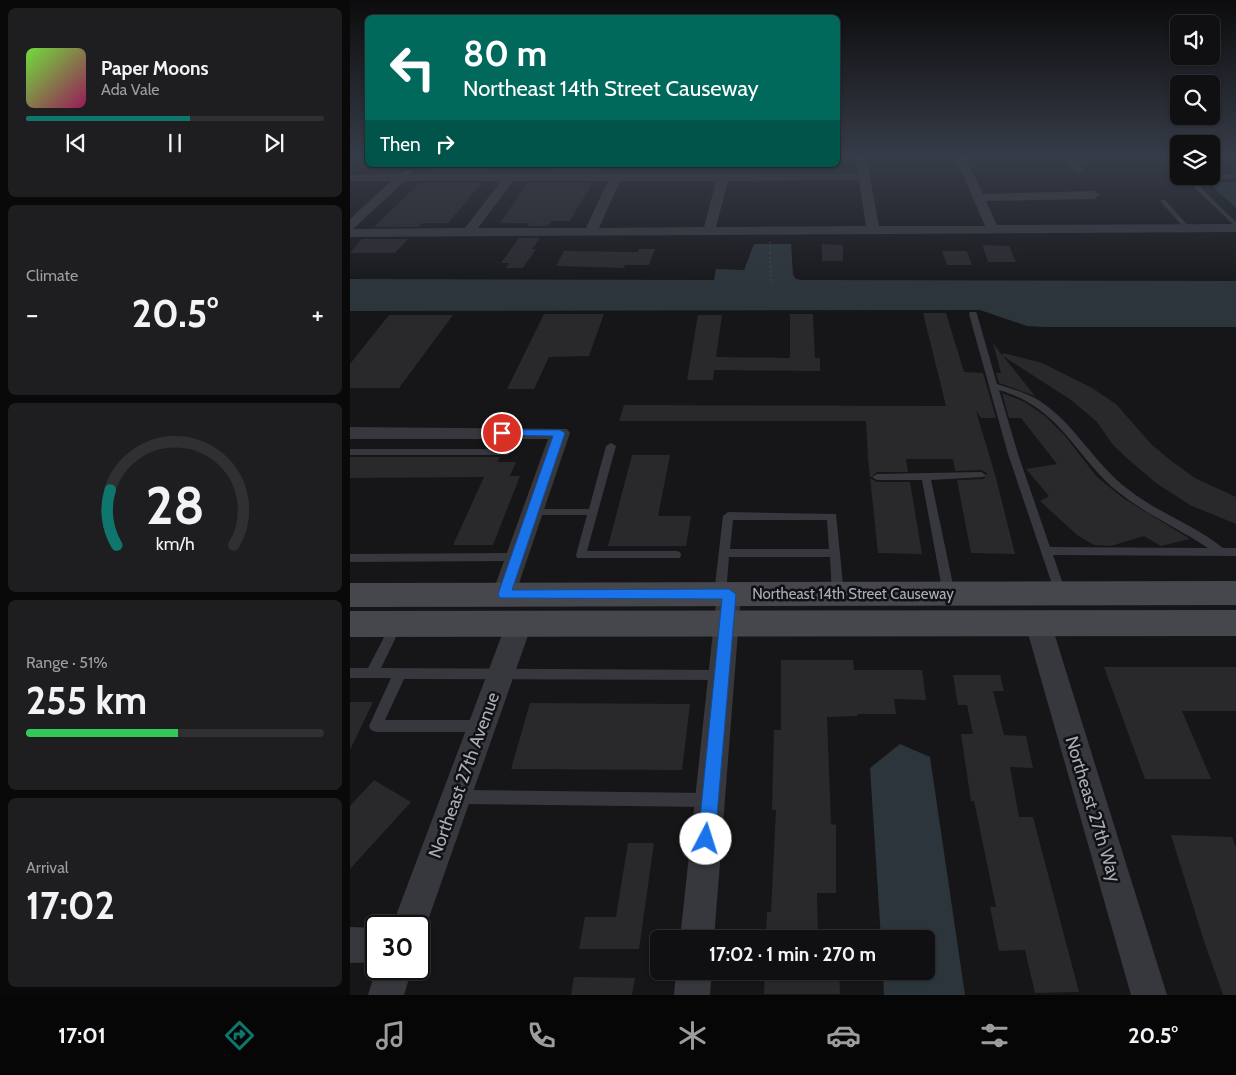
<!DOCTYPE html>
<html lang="en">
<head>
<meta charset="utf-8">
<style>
	:root { --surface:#101012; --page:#1e1e20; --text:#f1f3f6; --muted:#9c9d9f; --line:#303032; --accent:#0f766e }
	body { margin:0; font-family:Cabin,sans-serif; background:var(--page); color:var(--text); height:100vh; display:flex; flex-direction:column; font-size:19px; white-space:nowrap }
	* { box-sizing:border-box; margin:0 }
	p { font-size:16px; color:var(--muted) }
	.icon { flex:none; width:28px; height:28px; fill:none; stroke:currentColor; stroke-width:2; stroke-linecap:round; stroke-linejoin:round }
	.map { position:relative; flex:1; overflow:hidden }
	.sheet { display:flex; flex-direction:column; gap:8px; padding:8px; background:#09090a; width:350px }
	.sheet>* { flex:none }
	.top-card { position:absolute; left:15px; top:15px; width:475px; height:152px; border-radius:8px; box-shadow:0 1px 4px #0004,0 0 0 1px var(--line); background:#00695c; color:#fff; overflow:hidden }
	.fabs { position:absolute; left:820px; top:15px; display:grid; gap:10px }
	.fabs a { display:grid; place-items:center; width:50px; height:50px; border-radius:8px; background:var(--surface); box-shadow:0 1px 4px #0004,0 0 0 1px var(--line); font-size:25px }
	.speed { position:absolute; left:15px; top:915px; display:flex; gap:10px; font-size:25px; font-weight:700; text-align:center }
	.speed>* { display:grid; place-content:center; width:65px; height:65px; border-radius:50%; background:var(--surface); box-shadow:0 1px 4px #0004,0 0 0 1px var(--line); line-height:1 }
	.speed .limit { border:2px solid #111; border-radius:8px; background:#fff; color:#111 }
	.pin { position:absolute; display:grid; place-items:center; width:42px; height:42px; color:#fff; margin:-21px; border:2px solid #fff; border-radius:50%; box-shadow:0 1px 5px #0007 }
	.me { position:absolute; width:55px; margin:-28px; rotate:5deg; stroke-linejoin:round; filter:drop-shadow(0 0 4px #0008) }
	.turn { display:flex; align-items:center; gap:18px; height:105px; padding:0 15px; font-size:22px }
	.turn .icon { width:65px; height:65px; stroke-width:2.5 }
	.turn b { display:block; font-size:35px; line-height:42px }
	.then { display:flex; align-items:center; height:48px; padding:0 15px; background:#0003; gap:10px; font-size:19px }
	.big { font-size:38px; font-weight:700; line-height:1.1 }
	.sheet .card { flex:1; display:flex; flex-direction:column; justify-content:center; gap:8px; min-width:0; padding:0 18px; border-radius:8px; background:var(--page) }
	.sheet .dial { align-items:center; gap:0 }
	.dial svg { height:130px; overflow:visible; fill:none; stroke:var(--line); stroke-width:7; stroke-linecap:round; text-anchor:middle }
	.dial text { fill:var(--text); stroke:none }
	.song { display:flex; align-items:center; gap:15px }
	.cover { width:60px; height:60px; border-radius:8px; background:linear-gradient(135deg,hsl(100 70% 55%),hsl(330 70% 35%)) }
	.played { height:5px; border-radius:2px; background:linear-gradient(90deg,var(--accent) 55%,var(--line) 55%) }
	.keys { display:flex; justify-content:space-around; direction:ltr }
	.heat { display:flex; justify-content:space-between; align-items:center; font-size:28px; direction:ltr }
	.charge { height:8px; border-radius:4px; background:linear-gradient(90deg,#34c759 51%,var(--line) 0) }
	.trip { position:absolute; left:300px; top:930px; width:285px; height:50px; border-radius:8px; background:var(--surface); box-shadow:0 1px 4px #0004,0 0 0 1px var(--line); font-weight:700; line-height:50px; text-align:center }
	.tabs { display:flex; height:80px; justify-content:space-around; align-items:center; background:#060607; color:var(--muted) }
	.tabs .icon { width:35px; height:35px }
	.tabs .current { color:var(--accent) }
	.tabs b { font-size:22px; color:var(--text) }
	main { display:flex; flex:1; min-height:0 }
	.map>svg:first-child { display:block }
	.water { fill:#2c353c }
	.building { fill:#29292c }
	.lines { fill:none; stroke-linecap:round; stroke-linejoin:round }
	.path-far1 { stroke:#3d3f44; stroke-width:2; stroke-dasharray:1 2; stroke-linecap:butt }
	.path { stroke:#3d3f44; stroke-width:2.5; stroke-dasharray:2 2.5; stroke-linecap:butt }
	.service { fill:#37383d; fill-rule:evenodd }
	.minor { fill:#37383d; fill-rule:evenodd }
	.secondary { fill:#45474d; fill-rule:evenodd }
	.route { fill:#1a73e8; stroke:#114b97 }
	.labels { text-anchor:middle; stroke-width:5; stroke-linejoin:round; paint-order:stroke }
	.street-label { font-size:15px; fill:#a8adb8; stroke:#111113 }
	.near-street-label { font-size:18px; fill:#a8adb8; stroke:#111113 }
</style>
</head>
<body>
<main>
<section class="sheet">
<div class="card">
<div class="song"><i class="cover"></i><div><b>Paper Moons</b><p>Ada Vale</p></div></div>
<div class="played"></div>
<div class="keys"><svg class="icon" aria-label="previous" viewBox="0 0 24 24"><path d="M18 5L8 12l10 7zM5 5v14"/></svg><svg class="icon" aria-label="pause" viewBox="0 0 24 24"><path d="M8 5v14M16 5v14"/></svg><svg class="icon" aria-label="next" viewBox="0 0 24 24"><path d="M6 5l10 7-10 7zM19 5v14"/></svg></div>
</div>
<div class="card"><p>Climate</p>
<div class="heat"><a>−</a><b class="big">20.5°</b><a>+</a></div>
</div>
<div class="card dial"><svg viewBox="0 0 100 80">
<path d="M14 69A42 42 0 1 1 86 69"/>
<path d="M14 69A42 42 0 0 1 10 35" stroke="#0f766e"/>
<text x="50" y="56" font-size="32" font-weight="700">28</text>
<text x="50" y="72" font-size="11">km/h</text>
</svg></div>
<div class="card"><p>Range · 51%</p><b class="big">255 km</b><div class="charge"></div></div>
<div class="card"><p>Arrival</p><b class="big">17:02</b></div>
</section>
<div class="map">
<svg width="886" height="995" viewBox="0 0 886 995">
	<rect width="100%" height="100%" fill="#161618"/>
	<!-- water -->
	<g class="water">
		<path d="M870 182H886V208L863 187Z"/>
		<path d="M404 244H441L443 275 446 279 452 280 886 281V327H695L677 326 630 310 0 311V279L364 280 366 269 394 270Z"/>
		<path d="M550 744 580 757 615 995H534L533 971H576V939H531L520 768Z"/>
	</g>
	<!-- building -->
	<g class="building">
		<path d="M88 165H146L141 172H81Z"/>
		<path d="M206 165H252L248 172H202Z"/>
		<path d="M70 183H132L98 223H73L69 227H24Z"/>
		<path d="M177 183H242L220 221H202L198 226H177L180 223H150Z"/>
		<path d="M169 238H190L182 249H186L173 268H156L159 263H151Z"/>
		<path d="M12 239H58L45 253H0Z"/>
		<path d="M472 244 493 245V261H472Z"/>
		<path d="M632 245 659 246 666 262H638Z"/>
		<path d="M289 249H305L299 265H275L274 268 206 266 214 251 288 252Z"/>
		<path d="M592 251H617L622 265H597Z"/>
		<path d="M573 313H596L614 372 633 373 646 418H631L626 411 646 478 665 554 621 553 607 480 634 479 637 473 631 470 605 471 603 459H556L558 472H527L520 478 527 482H560L572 554 528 553 518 458 516 421H269L274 405 596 406Z"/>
		<path d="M194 314H254L239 356 199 357 184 389H157Z"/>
		<path d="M440 314H463L465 358H470V371L364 370 363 380H337L348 315H372L366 357 440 358Z"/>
		<path d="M39 315H103L49 388H0V364Z"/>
		<path d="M643 343 652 355 653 353 692 363 742 388 766 404 801 444 820 460 845 478 886 497V524L840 505 806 483 779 460 763 445 747 422 721 400 653 356 685 396 649 383 646 373H651Z"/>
		<path d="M652 393 675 402 695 416 716 437 747 477 773 498 840 539 811 546 794 536 761 546 744 545 727 535 690 501 699 496 676 469 707 464 671 418H659Z"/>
		<path d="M282 455H320L308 516H341L336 546H258Z"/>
		<path d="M0 457H150L147 462H166L160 476H170L143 545H103L134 477 0 478Z"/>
		<path d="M431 660H503L504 670H572L576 700 544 699 546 714H507L508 716 477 717 481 824 486 825V893H467L468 939H416L417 912H421L426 810H422L424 730H431Z"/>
		<path d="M754 667H886V711H832L861 779H795Z"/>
		<path d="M603 675H650L654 691H643L654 735 676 736 683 768 660 767 669 817H683L729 992 685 993 675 950 649 951 640 907H646L624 801H621L611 734H623L617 705H608Z"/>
		<path d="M0 702H23L0 750Z"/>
		<path d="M180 703 340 704 332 770 161 769Z"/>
		<path d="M24 780 61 802 0 869V806Z"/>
		<path d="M821 835 882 837 886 847V995H873L853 938Z"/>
		<path d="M278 843H304L289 949H229L235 917H266Z"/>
		<path d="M415 971H489L490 994H414Z"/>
		<path d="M224 977 285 978 282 995H221Z"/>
	</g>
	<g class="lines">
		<!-- path-far1 -->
		<path class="path-far1" d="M420 242V254"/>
		<!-- path -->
		<path class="path" d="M420 252 421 284"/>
		<!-- service -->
		<g class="service">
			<path d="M886 174V178L861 180 851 186V188L886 222V227L845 188 846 184 860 176Z"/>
			<path d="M811 200H815L840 228V230H836L811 202Z"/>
			<path d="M620 312H626L627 314 647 384C662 389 677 393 690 401 725 424 745 465 779 490 808 513 845 525 873 548H886V556L703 555 716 593 714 596 710 597 706 596 658 454 619 314ZM649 390C661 394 673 398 684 406 718 428 736 466 767 491 795 514 828 528 858 548L700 547 668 454Z"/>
			<path d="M261 443 266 446 237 551H326L330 552 331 555 330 558H227L226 555 237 515H183L178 512 183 509H239L256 446Z"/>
			<path d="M0 449H157L162 452 157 455H0Z"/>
			<path d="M631 472 636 475 634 477 581 480 605 594 603 597 599 598 595 597 593 594 572 480H527L522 477 527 474Z"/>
			<path d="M378 512 486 514 494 594 492 597 488 598 484 597 482 594 480 557H379L376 594 374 597 370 598 366 597 364 594 373 516ZM383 520H477L479 549H380Z"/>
			<path d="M167 553 171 554 172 557 171 560 167 561 0 562V554Z"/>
			<path d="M46 620 50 622 52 625 31 668 371 670 375 671 377 675 375 679 371 680 54 679 35 720H131L136 722 138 726 136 730 131 732H26L21 730 19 726 41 678H0V668H18L42 622Z"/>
			<path d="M109 790 357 793 362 795 364 800 362 805 357 807 109 804 104 802 102 797 104 792Z"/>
		</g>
		<!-- minor -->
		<g class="minor">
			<path d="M506 156H516L529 226H635L605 156H615L633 194 744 191 750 195 744 199 636 201 647 225 886 224V232L0 237V219L41 181H0V175L49 174 57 170 61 171 62 174H508ZM509 180 516 226 366 227 378 181ZM55 181H151L115 228 3 229ZM163 181H258L236 228H128ZM270 181H366L354 227 249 228Z"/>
			<path d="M713 156H724L735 171 733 173H725Z"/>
			<path d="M0 427 217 429 220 433 163 601 154 603 145 601 142 594 198 439H0Z"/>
			<path d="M379 585 388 587 391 594 364 939H330L367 594 370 587Z"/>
			<path d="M688 613 697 616 701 623 817 995H781L675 623 679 616Z"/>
			<path d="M169 614 178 617 182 624 76 926 69 939V926H42L156 624 160 617Z"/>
			<path d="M0 927 26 928V962L0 963Z"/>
			<path d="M26 969H62L54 995H18Z"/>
			<path d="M326 971H362L360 995H324Z"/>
		</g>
		<!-- secondary -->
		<g class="secondary">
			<path d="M886 581V605L0 607V583Z"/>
			<path d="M886 610V636L0 637V611Z"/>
		</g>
	</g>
	<!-- sky -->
	<linearGradient id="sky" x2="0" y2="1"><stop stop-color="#0c0c0d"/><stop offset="0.53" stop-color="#363c48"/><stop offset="1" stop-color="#363c48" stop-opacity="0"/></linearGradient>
	<rect width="886" height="296" fill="url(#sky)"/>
	<!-- route -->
	<path class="route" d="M152 430H210L215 433 162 590 379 589 386 594 365 839 362 845 356 848 350 845 348 839 372 599 150 598 148 594 203 436 149 435V431Z"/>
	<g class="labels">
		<!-- street labels -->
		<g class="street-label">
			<text x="503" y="599">Northeast 14th Street Causeway</text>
		</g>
		<!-- near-street labels -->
		<g class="near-street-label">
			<text transform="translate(114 775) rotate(-70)" y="6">Northeast 27th Avenue</text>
			<text transform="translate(743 809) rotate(73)" y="6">Northeast 27th Way</text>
		</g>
	</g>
</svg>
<div class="fabs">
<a><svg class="icon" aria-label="sound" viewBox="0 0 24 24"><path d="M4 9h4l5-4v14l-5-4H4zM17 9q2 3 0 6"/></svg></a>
<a><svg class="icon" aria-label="search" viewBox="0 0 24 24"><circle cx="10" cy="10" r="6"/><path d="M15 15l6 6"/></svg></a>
<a><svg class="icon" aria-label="layers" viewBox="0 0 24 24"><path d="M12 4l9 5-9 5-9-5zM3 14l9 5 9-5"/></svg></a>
</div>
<div class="speed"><div class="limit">30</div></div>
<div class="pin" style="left:152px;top:433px;background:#d93025"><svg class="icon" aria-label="arrive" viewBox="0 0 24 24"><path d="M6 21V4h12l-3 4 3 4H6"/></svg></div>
<svg class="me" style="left:356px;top:839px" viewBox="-20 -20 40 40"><circle r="19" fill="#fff"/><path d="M0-13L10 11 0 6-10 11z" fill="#1a73e8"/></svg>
<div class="trip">17:02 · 1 min · 270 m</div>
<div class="top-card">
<div class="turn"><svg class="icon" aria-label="left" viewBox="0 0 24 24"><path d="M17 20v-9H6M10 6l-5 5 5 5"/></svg><div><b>80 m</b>Northeast 14th Street Causeway</div></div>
<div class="then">Then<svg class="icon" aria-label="right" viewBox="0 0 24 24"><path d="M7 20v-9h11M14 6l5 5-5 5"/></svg></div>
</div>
</div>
</main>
<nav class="tabs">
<b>17:01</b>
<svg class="icon current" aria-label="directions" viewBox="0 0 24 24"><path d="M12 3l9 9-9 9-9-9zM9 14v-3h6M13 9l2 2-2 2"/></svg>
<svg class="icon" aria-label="music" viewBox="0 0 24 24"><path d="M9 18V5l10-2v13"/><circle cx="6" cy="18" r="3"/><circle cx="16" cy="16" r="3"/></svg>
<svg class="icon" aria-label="phone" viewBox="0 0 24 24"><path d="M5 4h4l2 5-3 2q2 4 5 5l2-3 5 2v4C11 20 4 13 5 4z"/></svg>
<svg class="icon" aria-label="climate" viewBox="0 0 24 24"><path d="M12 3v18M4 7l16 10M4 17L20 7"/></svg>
<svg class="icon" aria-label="car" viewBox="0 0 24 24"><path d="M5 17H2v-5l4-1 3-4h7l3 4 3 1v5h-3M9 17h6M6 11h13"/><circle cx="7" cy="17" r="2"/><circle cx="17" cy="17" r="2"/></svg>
<svg class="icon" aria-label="filters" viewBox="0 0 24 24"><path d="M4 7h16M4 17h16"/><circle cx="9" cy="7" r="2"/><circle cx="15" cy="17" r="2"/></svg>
<b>20.5°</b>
</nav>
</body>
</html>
